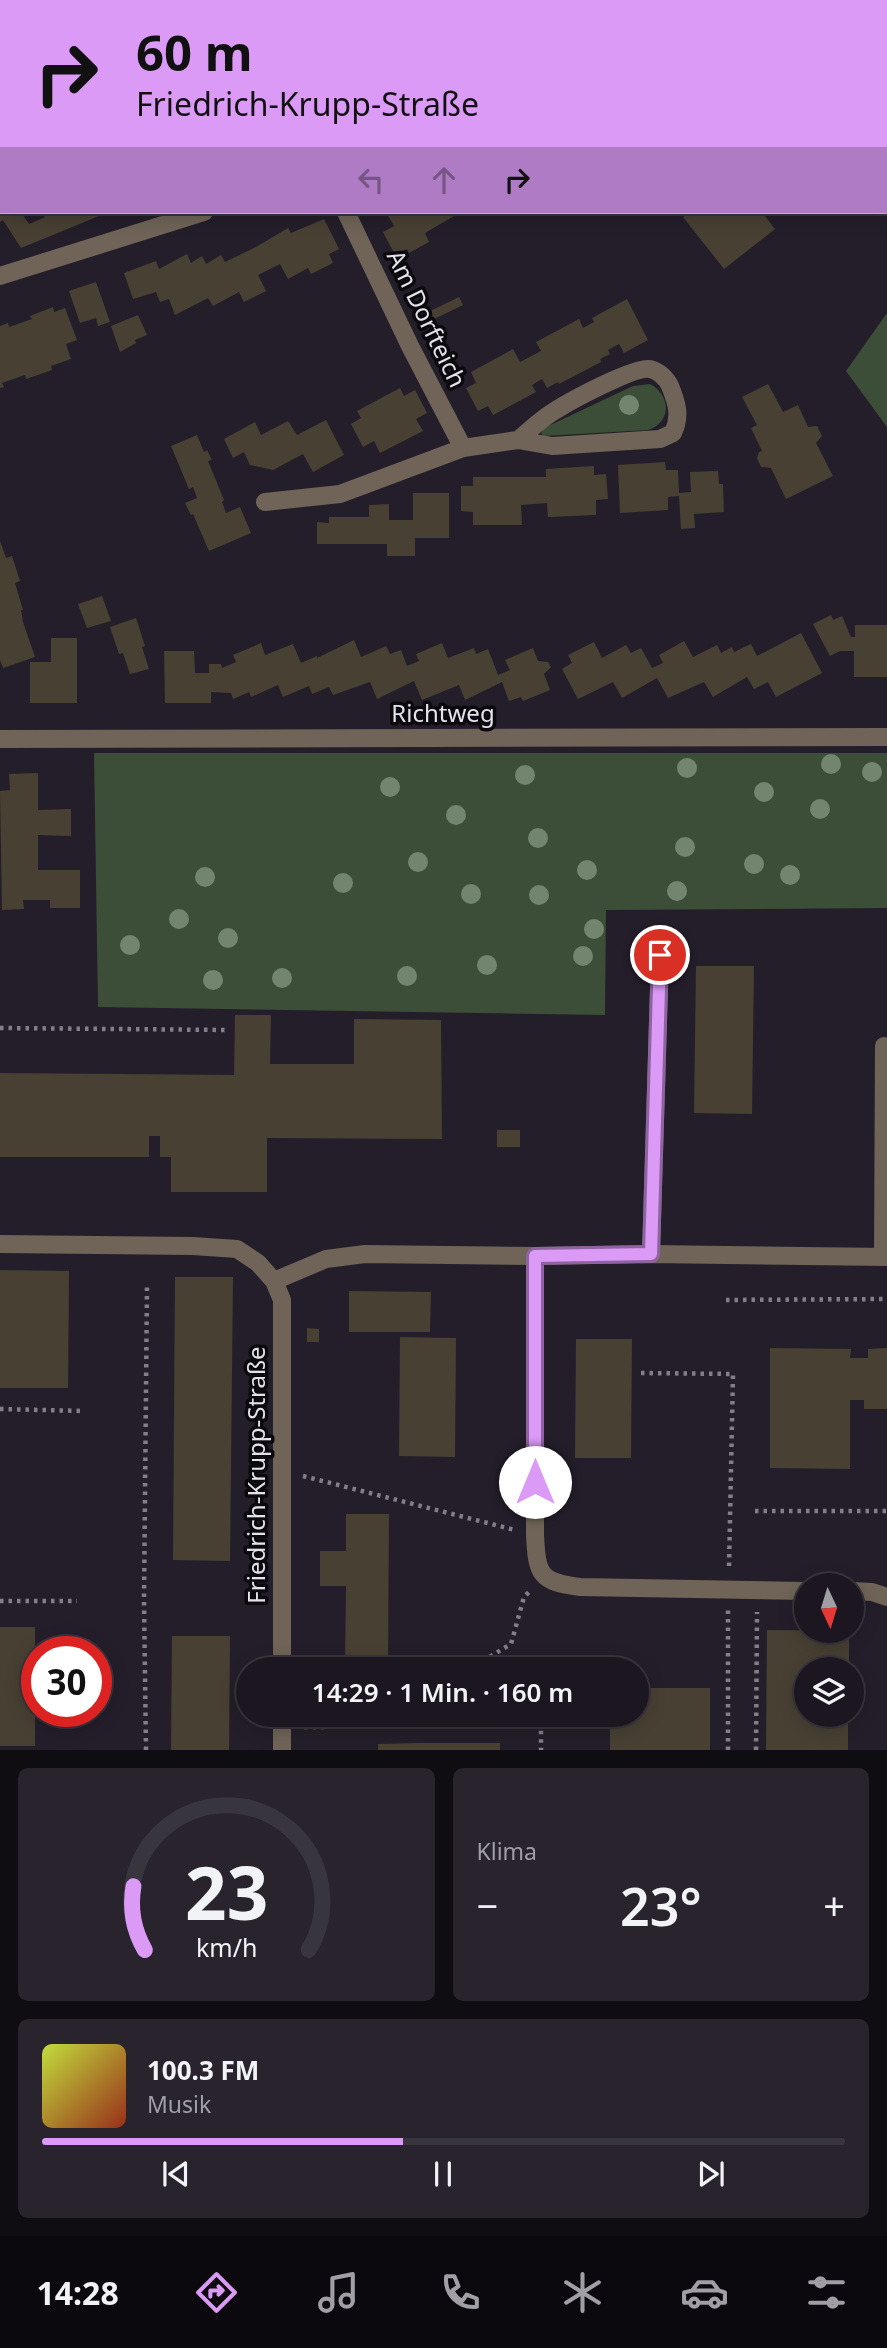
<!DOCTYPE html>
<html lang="de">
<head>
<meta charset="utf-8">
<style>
	:root { --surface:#1b1620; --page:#28232d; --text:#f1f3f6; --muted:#a09fa5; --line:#39353e; --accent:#da9af6 }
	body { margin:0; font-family:"Noto Sans",sans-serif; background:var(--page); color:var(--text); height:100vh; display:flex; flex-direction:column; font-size:26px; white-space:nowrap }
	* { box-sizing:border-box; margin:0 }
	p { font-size:23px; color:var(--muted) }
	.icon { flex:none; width:38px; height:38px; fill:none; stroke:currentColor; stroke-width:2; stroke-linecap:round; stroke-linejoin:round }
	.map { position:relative; height:1750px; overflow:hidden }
	.side { display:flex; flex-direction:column; gap:18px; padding:18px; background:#0f0c12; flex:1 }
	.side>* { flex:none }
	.top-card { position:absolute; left:0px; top:0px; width:887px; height:214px; box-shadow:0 4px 18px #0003,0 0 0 2px var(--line); background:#da9af6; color:#111; overflow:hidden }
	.needle { width:46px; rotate:176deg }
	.fabs { position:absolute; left:794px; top:1573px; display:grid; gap:14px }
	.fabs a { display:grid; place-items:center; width:70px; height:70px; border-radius:50%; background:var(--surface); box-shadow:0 4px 18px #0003,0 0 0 2px var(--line); font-size:35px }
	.speed { position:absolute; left:21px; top:1636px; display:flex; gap:14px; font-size:35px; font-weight:700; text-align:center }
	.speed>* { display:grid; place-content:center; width:91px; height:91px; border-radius:50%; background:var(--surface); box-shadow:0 4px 18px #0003,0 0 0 2px var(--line); line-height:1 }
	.speed .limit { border:10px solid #d22; background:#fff; color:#111 }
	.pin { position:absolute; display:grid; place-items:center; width:60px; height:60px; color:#fff; margin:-30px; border:4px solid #fff; border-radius:50%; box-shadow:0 2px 7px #0007 }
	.me { position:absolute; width:77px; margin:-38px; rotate:0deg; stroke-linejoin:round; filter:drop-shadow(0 0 5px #0008) }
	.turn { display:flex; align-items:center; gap:24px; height:147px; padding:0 21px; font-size:32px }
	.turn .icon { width:91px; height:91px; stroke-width:2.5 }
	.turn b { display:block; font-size:49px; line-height:60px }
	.lanes { display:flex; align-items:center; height:66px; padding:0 21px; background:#0003; justify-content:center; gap:35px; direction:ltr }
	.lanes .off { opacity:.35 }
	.big { font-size:52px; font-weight:600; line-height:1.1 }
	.side .tile { flex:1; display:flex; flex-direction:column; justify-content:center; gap:10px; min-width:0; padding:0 24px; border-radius:10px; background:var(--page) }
	.side .dial { align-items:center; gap:0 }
	.dial svg { height:182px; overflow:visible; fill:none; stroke:var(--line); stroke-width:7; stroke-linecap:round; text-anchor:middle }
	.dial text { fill:var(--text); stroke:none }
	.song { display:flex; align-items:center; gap:21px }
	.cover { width:84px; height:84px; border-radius:10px; background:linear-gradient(135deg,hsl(70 70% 55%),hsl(10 70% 35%)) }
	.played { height:7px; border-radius:4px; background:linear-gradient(90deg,var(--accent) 45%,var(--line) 45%) }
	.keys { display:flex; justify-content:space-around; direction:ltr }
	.heat { display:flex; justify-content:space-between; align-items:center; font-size:38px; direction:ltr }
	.side .tiles { flex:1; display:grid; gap:18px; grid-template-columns:1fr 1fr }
	.tile:last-child { grid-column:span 2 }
	.trip { position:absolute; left:236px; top:1657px; width:413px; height:70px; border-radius:35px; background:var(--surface); box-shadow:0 4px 18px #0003,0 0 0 2px var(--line); font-weight:600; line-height:70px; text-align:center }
	.tab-bar { display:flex; height:112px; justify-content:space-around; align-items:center; background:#0b090d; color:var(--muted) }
	.tab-bar .icon { width:49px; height:49px }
	.tab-bar .current { color:var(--accent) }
	.tab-bar b { font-size:32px; color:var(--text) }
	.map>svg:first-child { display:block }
	.green { fill:#3c4e37 }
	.building { fill:#484033 }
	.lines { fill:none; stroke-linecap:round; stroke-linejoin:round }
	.path { stroke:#837e88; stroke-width:4.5; stroke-dasharray:3.5 5; stroke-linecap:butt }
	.minor { stroke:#6f6457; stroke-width:18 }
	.tree { fill:#72856e }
	.route-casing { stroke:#8e64a0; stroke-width:18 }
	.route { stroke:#da9af6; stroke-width:12 }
	.labels { text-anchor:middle; stroke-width:7; stroke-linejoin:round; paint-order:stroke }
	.street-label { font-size:24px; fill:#e6e2eb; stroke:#0c090e }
</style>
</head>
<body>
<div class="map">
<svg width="887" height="1750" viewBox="0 0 887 1750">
	<rect width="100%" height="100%" fill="#241e2a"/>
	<!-- green -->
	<g class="green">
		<path d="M887 313V427L846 371Z"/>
		<path d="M650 384C671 395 672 422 648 430L543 436 541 433 544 428 633 386Z"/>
		<path d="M94 753H887V908L606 910 605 1015 98 1007Z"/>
	</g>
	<!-- building -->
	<g class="building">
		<path d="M0 212H21L29 224 45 217 42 212H117L106 216 104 214 21 248 3 220 0 222Z"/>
		<path d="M386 212H461L425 233 429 242 409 253 407 249 395 255 383 232 394 226Z"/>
		<path d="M690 212H762L775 229 724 269 683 217Z"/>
		<path d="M324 219 339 249 329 254 333 263 311 274 308 268 288 279 280 264 258 275 266 291 244 302 239 292 213 306 208 298 175 315 169 299 160 302 156 292 133 299 124 273 156 261 159 269 187 254 191 263 202 256 206 264 221 255 225 262 256 247 288 228 291 233Z"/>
		<path d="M96 282 110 322 98 326 96 318 80 323 69 291Z"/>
		<path d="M459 297 463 305 430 321 426 313Z"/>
		<path d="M627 299 648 340 624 353 619 344 608 350 610 354 600 359 601 362 559 384 558 382 547 388 542 379 532 385 536 392 493 415 488 406 478 411 466 388 476 383 471 372 513 349 520 362 541 351 536 342 579 319 583 328 594 322 592 318Z"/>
		<path d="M53 307 54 312 65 308 77 340 66 344 71 359 51 366 52 370 26 379 25 375 2 383 4 387 0 388V326L8 323 9 327 32 319 30 316Z"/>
		<path d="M138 315 147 335 135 340 136 343 120 352 111 326Z"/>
		<path d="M768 384 783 412 798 405 808 427 817 426 822 436 816 443 833 476 786 499 771 468 761 467 757 458 759 452 762 451 751 428 757 425 742 397Z"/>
		<path d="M400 388 404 396 415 390 427 413 416 419 423 431 380 453 374 441 363 447 351 424 361 418 357 411Z"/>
		<path d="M326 420 344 455 313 472 303 454 273 470 250 465 244 452 233 458 224 439 255 422 261 435 288 421 297 435Z"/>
		<path d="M197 435 204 452 207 450 212 460 208 461 224 500 222 502 226 513 240 507 251 533 209 551 193 514 191 515 185 503 197 498 193 487 189 489 171 446Z"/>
		<path d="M665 462 666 470H678L679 493 691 492 690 472 718 471 719 484H723L724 512 694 514 695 528 681 529 679 496 668 497V510L620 513 618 465Z"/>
		<path d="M594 466V475L606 474 608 499 596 500V515L548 517 547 503 521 505 522 525H473V512L461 511V486H473V477H546V469Z"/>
		<path d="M413 493H449V538H415V556H387V544H317V522L329 523V517H369V505L389 504V520H413Z"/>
		<path d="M0 541 6 558 12 556 20 581 15 583 23 610H21L23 622 35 657 3 668 0 660Z"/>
		<path d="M102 596 111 621 87 628 78 604Z"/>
		<path d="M831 615 833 620 842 616 851 637H855V625H887V677H854V651H840L830 656 813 624Z"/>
		<path d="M136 618 145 646 142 647 149 669 130 674 123 653 119 654 110 627Z"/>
		<path d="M801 633 822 673 776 697 768 682 754 689 747 677 713 697 704 682 668 698 657 678 622 698 613 682 578 699 562 669 572 663 568 655 594 642 602 658 626 645 631 653 641 648 652 668 663 663 659 655 684 641 693 657 717 645 721 653 732 647 734 652 751 644 757 656Z"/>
		<path d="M51 638H77V703H30V662H51Z"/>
		<path d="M354 640 361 657 386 646 390 654 401 650 407 666 419 661 416 654 442 643 448 658 474 648 476 654 488 649 498 675 510 670 505 660 533 648 538 661 548 662 551 667 544 674 550 690 523 701 521 697 509 701 502 682 465 700 459 685 422 700 414 681 377 699 370 682 333 695 329 687 312 694 309 686 283 697 278 685 251 697 249 692 233 699 231 693 211 692V703H165L164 651H194L195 673H209V664H221L222 668 236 662 233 655 261 643 265 655 293 644 301 663 317 656V658Z"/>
		<path d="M38 773V810L71 809V836L38 835V870H80V908H50V900H23L24 909 2 910 0 791 10 790 9 774Z"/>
		<path d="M696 966H754L752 1114 694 1113Z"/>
		<path d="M235 1015H271L270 1064H354V1019L441 1020 442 1139 267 1138V1192H171V1157H160V1136H149V1157H0V1073L234 1075Z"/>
		<rect x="497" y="1130" width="23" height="17"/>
		<path d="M0 1270 69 1271 68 1388H0Z"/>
		<path d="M175 1277H233L230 1561 173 1560Z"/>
		<path d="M349 1291 431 1292 430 1332H349Z"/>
		<path d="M307 1328 319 1329V1342H307Z"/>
		<path d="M400 1337 456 1338 455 1457 399 1456Z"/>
		<path d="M576 1339H632L631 1458H575Z"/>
		<path d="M770 1348 851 1349 850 1358H868V1349L887 1348V1409H864V1400H850V1469L770 1468Z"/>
		<path d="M346 1514H389L388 1664H345L346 1586H320V1551H346Z"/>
		<rect x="0" y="1627" width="35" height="119"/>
		<path d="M767 1630 849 1631V1670H807V1715H848V1750H766Z"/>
		<path d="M172 1636H230L229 1750H171Z"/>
		<path d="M637 1688H710V1750H610V1715H637Z"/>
		<path d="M418 1743H500V1750H378V1744Z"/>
	</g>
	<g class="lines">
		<!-- path -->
		<g class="path">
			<path d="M192 0 193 2"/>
			<path d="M0 1028 228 1030"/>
			<path d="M726 1300 887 1299"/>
			<path d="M641 1373 733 1374 729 1568"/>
			<path d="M0 1409 84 1411"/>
			<path d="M303 1476 515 1530"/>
			<path d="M755 1511H887"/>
			<path d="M0 1601H77"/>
			<path d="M477 1665 486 1670"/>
			<path d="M468 1670 511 1644 524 1597 532 1589"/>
			<path d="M535 1715 541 1729V1750"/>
			<path d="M304 1727H325L389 1715"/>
			<path d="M146 1750 144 1601 147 1285"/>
			<path d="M728 1750V1609"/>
			<path d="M756 1750 757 1612"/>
		</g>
		<!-- minor -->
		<g class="minor">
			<path d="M681 2 685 0"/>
			<path d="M0 276 204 212"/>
			<path d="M463 448 518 440 552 446 660 439 673 433C681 416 677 403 670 386 667 379 659 371 650 369 635 366 572 400 556 410 542 418 530 430 518 440"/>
			<path d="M265 502 340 494 463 448 410 346 346 212"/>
			<path d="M0 739 887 737"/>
			<path d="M0 1244 193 1246 237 1249 258 1263 274 1281 282 1300V1670"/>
			<path d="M651 1254 660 955"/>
			<path d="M535 1256V1535C537 1574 539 1582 580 1587L807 1591"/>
			<path d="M883 1257 884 1046"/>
			<path d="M274 1281 326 1259 365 1254 535 1256 651 1254 887 1257"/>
			<path d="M852 1591 872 1592 887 1597"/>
			<path d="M282 1715V1750"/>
		</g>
	</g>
	<!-- trees -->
	<g class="tree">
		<circle cx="629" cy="405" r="10"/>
		<circle cx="831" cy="764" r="10"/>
		<circle cx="687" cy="768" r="10"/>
		<circle cx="872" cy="772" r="10"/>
		<circle cx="525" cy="775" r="10"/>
		<circle cx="390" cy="787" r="10"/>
		<circle cx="764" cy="792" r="10"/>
		<circle cx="820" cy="809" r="10"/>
		<circle cx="456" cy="815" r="10"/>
		<circle cx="538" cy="838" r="10"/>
		<circle cx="685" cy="847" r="10"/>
		<circle cx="418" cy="862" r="10"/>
		<circle cx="754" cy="864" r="10"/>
		<circle cx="587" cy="870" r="10"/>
		<circle cx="790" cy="875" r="10"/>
		<circle cx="205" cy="877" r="10"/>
		<circle cx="343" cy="883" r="10"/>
		<circle cx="677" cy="891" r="10"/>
		<circle cx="471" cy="894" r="10"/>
		<circle cx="539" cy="895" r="10"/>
		<circle cx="179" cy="919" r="10"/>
		<circle cx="594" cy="929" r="10"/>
		<circle cx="228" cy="938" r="10"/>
		<circle cx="130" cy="945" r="10"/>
		<circle cx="583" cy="956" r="10"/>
		<circle cx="487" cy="965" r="10"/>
		<circle cx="407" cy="976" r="10"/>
		<circle cx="282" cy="978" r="10"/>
		<circle cx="213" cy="980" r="10"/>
	</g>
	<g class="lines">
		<!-- route casing -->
		<g class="route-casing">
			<path id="route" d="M535 1482V1256L651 1254 660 955"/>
		</g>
		<!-- route -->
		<use href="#route" class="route"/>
	</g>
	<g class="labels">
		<!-- street labels -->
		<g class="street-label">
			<text transform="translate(426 319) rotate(64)" y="8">Am Dorfteich</text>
			<text x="443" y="722">Richtweg</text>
			<text transform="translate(257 1475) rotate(-90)" y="8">Friedrich-Krupp-Straße</text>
		</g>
	</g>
</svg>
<div class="fabs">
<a><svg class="needle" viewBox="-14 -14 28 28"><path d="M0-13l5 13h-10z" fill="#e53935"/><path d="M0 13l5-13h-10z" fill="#a09fa5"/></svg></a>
<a><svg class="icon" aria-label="layers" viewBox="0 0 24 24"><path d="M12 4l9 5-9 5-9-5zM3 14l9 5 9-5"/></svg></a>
</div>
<div class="speed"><div class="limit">30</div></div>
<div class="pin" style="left:660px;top:955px;background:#d93025"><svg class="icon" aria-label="arrive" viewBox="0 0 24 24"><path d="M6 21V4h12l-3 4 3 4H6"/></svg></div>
<svg class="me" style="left:535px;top:1482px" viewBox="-20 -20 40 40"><circle r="19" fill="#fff"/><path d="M0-13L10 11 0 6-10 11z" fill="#da9af6"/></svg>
<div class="trip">14:29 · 1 Min. · 160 m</div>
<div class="top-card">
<div class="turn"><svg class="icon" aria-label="right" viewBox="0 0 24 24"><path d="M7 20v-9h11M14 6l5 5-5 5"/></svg><div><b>60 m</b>Friedrich-Krupp-Straße</div></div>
<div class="lanes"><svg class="icon off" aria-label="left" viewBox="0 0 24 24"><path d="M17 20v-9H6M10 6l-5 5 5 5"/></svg><svg class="icon off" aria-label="ahead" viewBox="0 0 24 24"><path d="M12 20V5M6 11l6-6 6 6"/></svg><svg class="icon" aria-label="right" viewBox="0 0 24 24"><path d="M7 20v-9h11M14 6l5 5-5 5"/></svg></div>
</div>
</div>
<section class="side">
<div class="tiles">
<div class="tile dial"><svg viewBox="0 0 100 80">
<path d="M14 69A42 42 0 1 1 86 69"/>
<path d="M14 69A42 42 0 0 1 9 41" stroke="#da9af6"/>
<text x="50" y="56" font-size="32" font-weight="700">23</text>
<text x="50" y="72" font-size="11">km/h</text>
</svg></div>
<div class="tile"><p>Klima</p>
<div class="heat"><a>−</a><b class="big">23°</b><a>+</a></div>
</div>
<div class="tile">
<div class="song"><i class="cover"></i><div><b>100.3 FM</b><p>Musik</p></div></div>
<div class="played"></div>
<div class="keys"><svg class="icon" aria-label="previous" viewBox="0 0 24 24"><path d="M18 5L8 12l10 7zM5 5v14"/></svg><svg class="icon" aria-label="pause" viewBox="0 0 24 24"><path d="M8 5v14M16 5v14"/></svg><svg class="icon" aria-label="next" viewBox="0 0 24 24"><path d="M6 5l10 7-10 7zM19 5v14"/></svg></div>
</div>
</div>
</section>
<nav class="tab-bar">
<b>14:28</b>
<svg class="icon current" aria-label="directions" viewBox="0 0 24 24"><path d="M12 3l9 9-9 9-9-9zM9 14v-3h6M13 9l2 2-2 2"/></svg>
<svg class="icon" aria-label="music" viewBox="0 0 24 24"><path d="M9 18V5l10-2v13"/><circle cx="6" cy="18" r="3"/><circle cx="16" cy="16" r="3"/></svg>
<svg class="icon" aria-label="phone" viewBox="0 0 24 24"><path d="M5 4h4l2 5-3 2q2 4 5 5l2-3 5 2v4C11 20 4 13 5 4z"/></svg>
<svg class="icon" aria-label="climate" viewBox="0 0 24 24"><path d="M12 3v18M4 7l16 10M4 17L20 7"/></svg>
<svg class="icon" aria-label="car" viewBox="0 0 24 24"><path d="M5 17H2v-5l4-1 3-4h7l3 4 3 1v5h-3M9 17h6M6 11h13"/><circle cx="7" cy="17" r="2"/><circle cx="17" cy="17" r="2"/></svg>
<svg class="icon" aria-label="filters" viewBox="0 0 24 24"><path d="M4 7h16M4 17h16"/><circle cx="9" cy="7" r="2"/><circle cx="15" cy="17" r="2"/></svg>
</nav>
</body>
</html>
